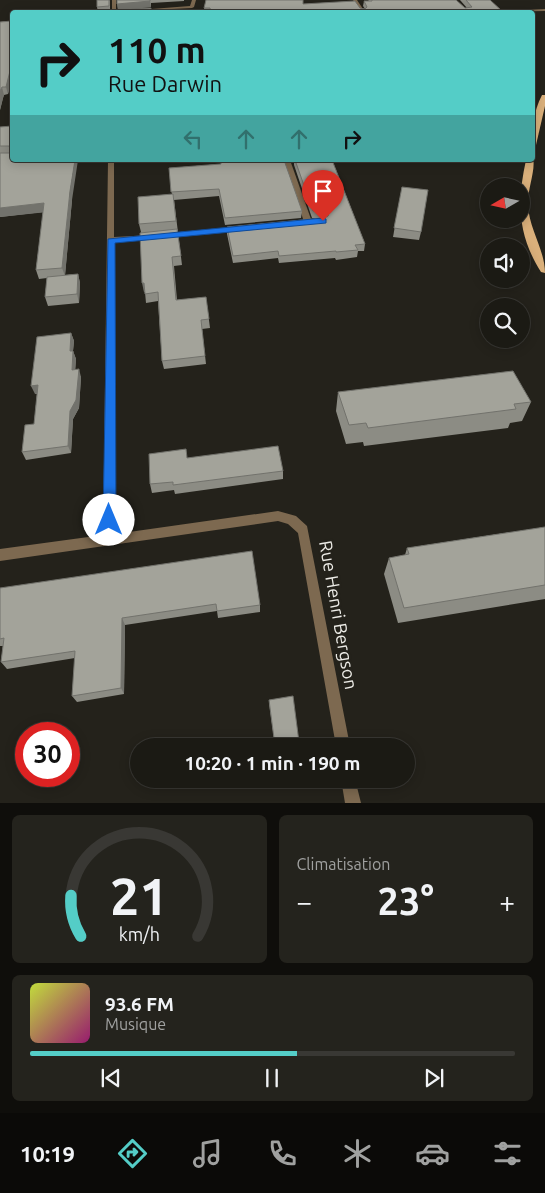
<!DOCTYPE html>
<html lang="fr">
<head>
<meta charset="utf-8">
<style>
	:root { --surface:#1b1a14; --page:#24231d; --text:#f1f3f6; --muted:#a0a1a0; --line:#393834; --accent:#54cdc7 }
	body { margin:0; font-family:Ubuntu,sans-serif; background:var(--page); color:var(--text); height:100vh; display:flex; flex-direction:column; font-size:19px; white-space:nowrap }
	* { box-sizing:border-box; margin:0 }
	p { font-size:16px; color:var(--muted) }
	.icon { flex:none; width:28px; height:28px; fill:none; stroke:currentColor; stroke-width:2; stroke-linecap:round; stroke-linejoin:round }
	.map { position:relative; height:803px; overflow:hidden }
	.panel { display:flex; flex-direction:column; gap:12px; padding:12px; background:#0f0e0b; flex:1 }
	.panel>* { flex:none }
	.banner { position:absolute; left:10px; top:10px; width:525px; height:152px; border-radius:5px; box-shadow:0 2px 12px #0003,0 0 0 1px var(--line); background:#54cdc7; color:#111; overflow:hidden }
	.needle { width:32px; rotate:261deg }
	.buttons { position:absolute; left:480px; top:178px; display:grid; gap:10px }
	.buttons a { display:grid; place-items:center; width:50px; height:50px; border-radius:50%; background:var(--surface); box-shadow:0 2px 12px #0003,0 0 0 1px var(--line); font-size:25px }
	.speed { position:absolute; left:15px; top:722px; display:flex; gap:10px; font-size:25px; font-weight:700; text-align:center }
	.speed>* { display:grid; place-content:center; width:65px; height:65px; border-radius:50%; background:var(--surface); box-shadow:0 2px 12px #0003,0 0 0 1px var(--line); line-height:1 }
	.speed .limit { border:8px solid #d22; background:#fff; color:#111 }
	.pin { position:absolute; display:grid; place-items:center; width:42px; height:42px; color:#fff; margin:-51px -21px; border-radius:50% 50% 50% 0; rotate:-45deg; box-shadow:0 0 5px #0007 }
	.pin .icon { rotate:45deg }
	.me { position:absolute; width:55px; margin:-28px; rotate:0deg; stroke-linejoin:round; filter:drop-shadow(0 0 4px #0008) }
	.turn { display:flex; align-items:center; gap:18px; height:105px; padding:0 15px; font-size:22px }
	.turn .icon { width:65px; height:65px; stroke-width:2.5 }
	.turn b { display:block; font-size:35px; line-height:42px }
	.lanes { display:flex; align-items:center; height:48px; padding:0 15px; background:#0003; justify-content:center; gap:25px; direction:ltr }
	.lanes .off { opacity:.35 }
	.big { font-size:38px; font-weight:600; line-height:1.1 }
	.panel .card { flex:1; display:flex; flex-direction:column; justify-content:center; gap:8px; min-width:0; padding:0 18px; border-radius:8px; background:var(--page) }
	.panel .dial { align-items:center; gap:0 }
	.dial svg { height:130px; overflow:visible; fill:none; stroke:var(--line); stroke-width:7; stroke-linecap:round; text-anchor:middle }
	.dial text { fill:var(--text); stroke:none }
	.song { display:flex; align-items:center; gap:15px }
	.cover { width:60px; height:60px; border-radius:8px; background:linear-gradient(135deg,hsl(70 70% 55%),hsl(320 70% 35%)) }
	.played { height:5px; border-radius:2px; background:linear-gradient(90deg,var(--accent) 55%,var(--line) 55%) }
	.keys { display:flex; justify-content:space-around; direction:ltr }
	.heat { display:flex; justify-content:space-between; align-items:center; font-size:28px; direction:ltr }
	.panel .tiles { flex:1; display:grid; gap:12px; grid-template-columns:1fr 1fr }
	.card:last-child { grid-column:span 2 }
	.trip { position:absolute; left:130px; top:738px; width:285px; height:50px; border-radius:25px; background:var(--surface); box-shadow:0 2px 12px #0003,0 0 0 1px var(--line); font-weight:600; line-height:50px; text-align:center }
	.tabs { display:flex; height:80px; justify-content:space-around; align-items:center; background:#0b0a08; color:var(--muted) }
	.tabs .icon { width:35px; height:35px }
	.tabs .current { color:var(--accent) }
	.tabs b { font-size:22px; color:var(--text) }
	.map>svg:first-child { display:block }
	.lines { fill:none; stroke-linecap:round; stroke-linejoin:round }
	.lane { fill:#7d6950; fill-rule:evenodd }
	.street { fill:#7d6950; fill-rule:evenodd }
	.primary { fill:#dab07b; fill-rule:evenodd }
	.wall { fill:#8c8c84 }
	.shaded-wall { fill:#72726c }
	.building { fill:#a3a39a; stroke:#72726c }
	.route { fill:#1a73e8; stroke:#114b97 }
	.labels { text-anchor:middle; stroke-width:5; stroke-linejoin:round; paint-order:stroke }
	.near-street-label { font-size:18px; fill:#edece7; stroke:#24221b }
</style>
</head>
<body>
<div class="map">
<svg width="545" height="803" viewBox="0 0 545 803">
	<rect width="100%" height="100%" fill="#24221b"/>
	<g class="lines">
		<!-- lane -->
		<path class="lane" d="M192 0H196L194 7 192 8 112 12 190 6Z"/>
		<!-- street -->
		<g class="street">
			<rect x="112" y="0" width="4" height="12"/>
			<path d="M353 0H357L365 12H361Z"/>
			<path d="M545 9V11L498 12 500 11Z"/>
			<path d="M108 160H114V237L152 235 156 237 152 239 114 242 115 534 278 511 296 516 307 526 350 746H336L298 533 288 524 278 521 0 561V549L103 535Z"/>
			<path d="M284 160H290L312 222 311 224H308L304 222Z"/>
			<path d="M239 227 243 229 242 231 167 237 163 235 167 233Z"/>
			<path d="M341 779H355L361 803H345Z"/>
		</g>
		<!-- primary -->
		<g class="primary">
			<path d="M542 95H545V106L536 145 532 147C532 128 533 113 542 95Z"/>
			<path d="M533 158C536 170 527 190 528 205 529 229 545 250 545 273L541 272C517 234 517 201 526 160H532Z"/>
		</g>
	</g>
	<!-- wall -->
	<g class="wall">
		<path d="M110 0V12H98L97 7Z"/>
		<path d="M117 0H184V1L151 3V7L118 10Z"/>
		<path d="M368 0H456L465 8H467L460 0H490L503 12H205L204 8 303 4 365 9 363 6 364 1H369Z"/>
		<path d="M12 21V79L8 94 4 95 3 98 0 110V22Z"/>
		<path d="M0 127 72 200 65 275 78 274 80 283 79 303 48 306 45 297 47 278 39 279 36 270 43 212 0 217Z"/>
		<path d="M220 160H258L302 211 301 218 225 225 219 196 174 200 182 265 174 266 177 300 206 297 210 328 202 329 206 364 164 369 162 361 158 301 146 303 145 292H144L141 232 139 224 172 194 169 168 221 164Z"/>
		<path d="M294 160H332L365 244 364 251H358L357 257 336 260 335 258 279 263 278 258 233 263 227 234V227L324 218H312L294 165Z"/>
		<path d="M402 187 421 232 419 240 393 237Z"/>
		<path d="M71 333 74 341 73 351 76 359 75 369 81 377 79 408 73 419 71 453 26 460 22 452 34 424 37 394H35Z"/>
		<path d="M338 392 531 402 522 421 510 423 508 428 364 446 363 442 346 444 336 411Z"/>
		<path d="M188 458 283 471V479L175 494 174 490 152 493 150 484Z"/>
		<path d="M545 527V599L398 623 384 574 389 558 405 555 407 548Z"/>
		<path d="M0 588 260 605V612L218 618 217 611 125 625 124 694 77 702 72 696 75 658 7 669 1 662 3 646H0Z"/>
		<path d="M269 703 299 742 298 745 289 746H275Z"/>
	</g>
	<!-- shaded-wall -->
	<g class="shaded-wall">
		<path d="M150 0 151 7 118 10 117 4Z"/>
		<path d="M12 63V79L8 94 6 87Z"/>
		<path d="M2 87 4 95 3 98 0 110V91Z"/>
		<path d="M75 160H78L72 200 65 276 62 268 70 191Z"/>
		<path d="M44 203 47 212 0 217V208Z"/>
		<path d="M78 274 80 283 79 303 77 294Z"/>
		<path d="M142 283H144L146 292H144Z"/>
		<path d="M71 333 74 341 72 360 70 351Z"/>
		<path d="M73 351 76 359 75 378 72 370Z"/>
		<path d="M79 369 81 377 79 408 73 419 71 453 68 446 70 411Z"/>
		<path d="M38 385 41 393 35 394 31 386Z"/>
		<path d="M122 618 125 625 124 694 121 688Z"/>
	</g>
	<!-- building -->
	<g class="building">
		<path d="M97 0H109V6L97 7Z"/>
		<path d="M117 0H150V1L117 4Z"/>
		<path d="M206 0H303V4L355 1 360 8 365 9 367 7 364 1H372V0H456L465 8 472 7 466 0H490L503 12H211L210 8H204Z"/>
		<path d="M151 8V12H132V9Z"/>
		<path d="M12 21V63L6 87H2L0 91V22Z"/>
		<path d="M12 126V160H75L70 191 62 268 36 270 44 203 0 208V153H9L11 152 9 146H0V127Z"/>
		<path d="M221 160H258V161L284 160 302 211 225 218 219 189 171 192 169 168 221 164Z"/>
		<path d="M295 160H332L365 244 355 245 358 250 336 252V251L279 256 278 251 233 256 227 227 324 218 328 216 329 213 324 210 313 211Z"/>
		<path d="M402 187 428 190 421 232 394 228Z"/>
		<path d="M173 194 176 221 139 224 138 197Z"/>
		<path d="M177 229 181 256 172 257 176 300 206 297 209 319 201 320 205 356 162 361 158 292 145 294 144 283H142L140 233Z"/>
		<path d="M78 274 77 294 45 297 47 277Z"/>
		<path d="M71 333 70 351H73L72 370 79 369 76 400 70 411 68 446 22 452 25 425 34 424 38 385 31 386 37 337Z"/>
		<path d="M513 371 531 402 514 404 516 409 368 428 366 423 349 425 338 392Z"/>
		<path d="M278 446 283 471 173 485V482L150 484 149 454 186 449 187 458Z"/>
		<path d="M545 527V585L404 608 389 558 409 554 407 548Z"/>
		<path d="M252 551 260 605 217 611 216 604 122 618 121 688 72 696 75 651 1 662 4 638 0 639V588Z"/>
		<path d="M293 696 299 742 275 746 269 700Z"/>
	</g>
	<!-- route -->
	<path class="route" d="M323 218 326 219V223L115 243 116 520 114 524 109 525 105 524 103 520 108 239Z"/>
	<g class="labels">
		<!-- near-street labels -->
		<g class="near-street-label">
			<text transform="translate(338 615) rotate(80)" y="6">Rue Henri Bergson</text>
		</g>
	</g>
</svg>
<div class="buttons">
<a><svg class="needle" viewBox="-14 -14 28 28"><path d="M0-13l5 13h-10z" fill="#e53935"/><path d="M0 13l5-13h-10z" fill="#a0a1a0"/></svg></a>
<a><svg class="icon" aria-label="sound" viewBox="0 0 24 24"><path d="M4 9h4l5-4v14l-5-4H4zM17 9q2 3 0 6"/></svg></a>
<a><svg class="icon" aria-label="search" viewBox="0 0 24 24"><circle cx="10" cy="10" r="6"/><path d="M15 15l6 6"/></svg></a>
</div>
<div class="speed"><div class="limit">30</div></div>
<div class="pin" style="left:323px;top:221px;background:#d93025"><svg class="icon" aria-label="arrive" viewBox="0 0 24 24"><path d="M6 21V4h12l-3 4 3 4H6"/></svg></div>
<svg class="me" style="left:109px;top:520px" viewBox="-20 -20 40 40"><circle r="19" fill="#fff"/><path d="M0-13L10 11 0 6-10 11z" fill="#1a73e8"/></svg>
<div class="trip">10:20 · 1 min · 190 m</div>
<div class="banner">
<div class="turn"><svg class="icon" aria-label="right" viewBox="0 0 24 24"><path d="M7 20v-9h11M14 6l5 5-5 5"/></svg><div><b>110 m</b>Rue Darwin</div></div>
<div class="lanes"><svg class="icon off" aria-label="left" viewBox="0 0 24 24"><path d="M17 20v-9H6M10 6l-5 5 5 5"/></svg><svg class="icon off" aria-label="ahead" viewBox="0 0 24 24"><path d="M12 20V5M6 11l6-6 6 6"/></svg><svg class="icon off" aria-label="ahead" viewBox="0 0 24 24"><path d="M12 20V5M6 11l6-6 6 6"/></svg><svg class="icon" aria-label="right" viewBox="0 0 24 24"><path d="M7 20v-9h11M14 6l5 5-5 5"/></svg></div>
</div>
</div>
<section class="panel">
<div class="tiles">
<div class="card dial"><svg viewBox="0 0 100 80">
<path d="M14 69A42 42 0 1 1 86 69"/>
<path d="M14 69A42 42 0 0 1 8 44" stroke="#54cdc7"/>
<text x="50" y="56" font-size="32" font-weight="700">21</text>
<text x="50" y="72" font-size="11">km/h</text>
</svg></div>
<div class="card"><p>Climatisation</p>
<div class="heat"><a>−</a><b class="big">23°</b><a>+</a></div>
</div>
<div class="card">
<div class="song"><i class="cover"></i><div><b>93.6 FM</b><p>Musique</p></div></div>
<div class="played"></div>
<div class="keys"><svg class="icon" aria-label="previous" viewBox="0 0 24 24"><path d="M18 5L8 12l10 7zM5 5v14"/></svg><svg class="icon" aria-label="pause" viewBox="0 0 24 24"><path d="M8 5v14M16 5v14"/></svg><svg class="icon" aria-label="next" viewBox="0 0 24 24"><path d="M6 5l10 7-10 7zM19 5v14"/></svg></div>
</div>
</div>
</section>
<nav class="tabs">
<b>10:19</b>
<svg class="icon current" aria-label="directions" viewBox="0 0 24 24"><path d="M12 3l9 9-9 9-9-9zM9 14v-3h6M13 9l2 2-2 2"/></svg>
<svg class="icon" aria-label="music" viewBox="0 0 24 24"><path d="M9 18V5l10-2v13"/><circle cx="6" cy="18" r="3"/><circle cx="16" cy="16" r="3"/></svg>
<svg class="icon" aria-label="phone" viewBox="0 0 24 24"><path d="M5 4h4l2 5-3 2q2 4 5 5l2-3 5 2v4C11 20 4 13 5 4z"/></svg>
<svg class="icon" aria-label="climate" viewBox="0 0 24 24"><path d="M12 3v18M4 7l16 10M4 17L20 7"/></svg>
<svg class="icon" aria-label="car" viewBox="0 0 24 24"><path d="M5 17H2v-5l4-1 3-4h7l3 4 3 1v5h-3M9 17h6M6 11h13"/><circle cx="7" cy="17" r="2"/><circle cx="17" cy="17" r="2"/></svg>
<svg class="icon" aria-label="filters" viewBox="0 0 24 24"><path d="M4 7h16M4 17h16"/><circle cx="9" cy="7" r="2"/><circle cx="15" cy="17" r="2"/></svg>
</nav>
</body>
</html>
